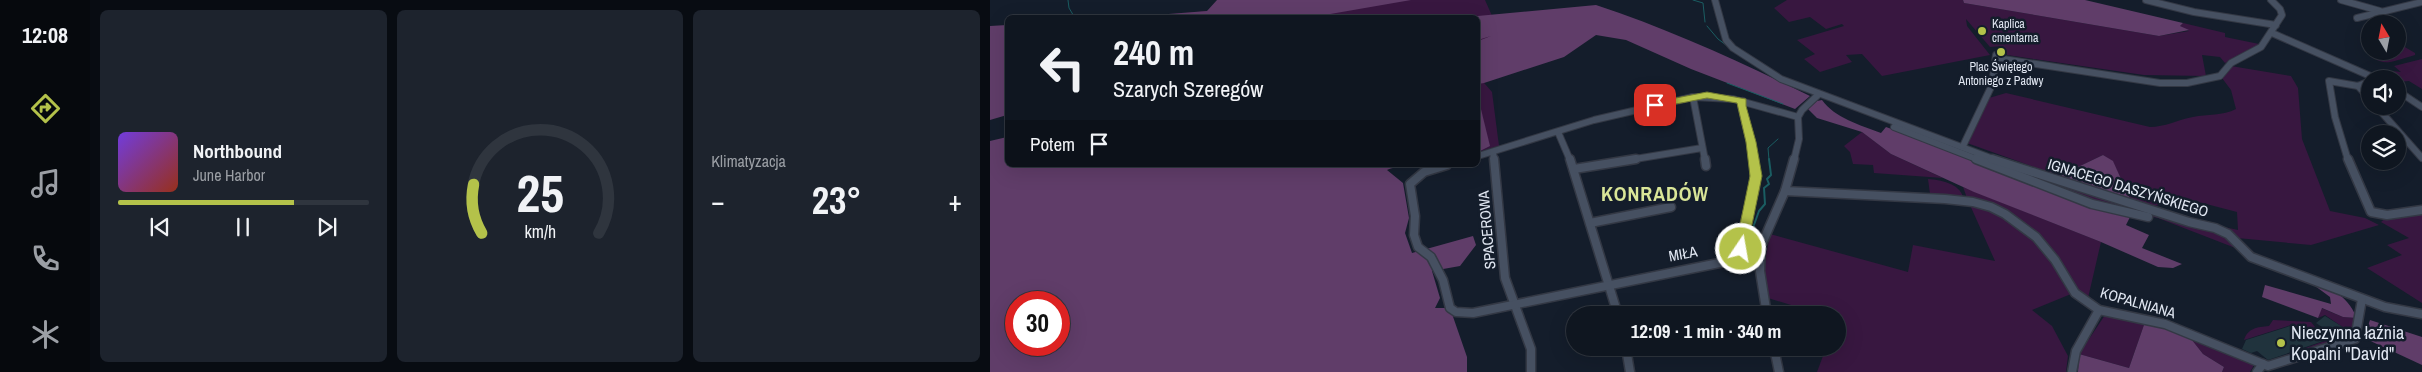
<!DOCTYPE html>
<html lang="pl">
<head>
<meta charset="utf-8">
<style>
	:root { --surface:#0f1620; --page:#1d232d; --text:#f1f3f6; --muted:#9b9fa5; --line:#2f353e; --accent:#b4c24a }
	body { margin:0; font-family:"Archivo Narrow",sans-serif; background:var(--page); color:var(--text); height:100vh; display:flex; flex-direction:column; font-size:19px; white-space:nowrap }
	* { box-sizing:border-box; margin:0 }
	p { font-size:16px; color:var(--muted) }
	.icon { flex:none; width:28px; height:28px; fill:none; stroke:currentColor; stroke-width:2; stroke-linecap:round; stroke-linejoin:round }
	.map { position:relative; flex:1; overflow:hidden }
	.drawer { display:flex; flex-direction:column; gap:10px; padding:10px; background:#080c12; width:900px }
	.drawer>* { flex:none }
	.guide { position:absolute; left:15px; top:15px; width:475px; height:152px; border-radius:8px; box-shadow:0 5px 20px #0002,0 0 0 1px var(--line); background:#0f1620; color:var(--text); overflow:hidden }
	.needle { width:32px; rotate:350deg }
	.fabs { position:absolute; left:1371px; top:15px; display:grid; gap:10px }
	.fabs a { display:grid; place-items:center; width:45px; height:45px; border-radius:50%; background:var(--surface); box-shadow:0 5px 20px #0002,0 0 0 1px var(--line); font-size:25px }
	.speed { position:absolute; left:15px; top:291px; display:flex; gap:10px; font-size:25px; font-weight:700; text-align:center }
	.speed>* { display:grid; place-content:center; width:65px; height:65px; border-radius:50%; background:var(--surface); box-shadow:0 5px 20px #0002,0 0 0 1px var(--line); line-height:1 }
	.speed .limit { border:8px solid #d22; background:#fff; color:#111 }
	.pin { position:absolute; display:grid; place-items:center; width:42px; height:42px; color:#fff; margin:-21px; border-radius:10px; box-shadow:0 2px 8px #0006 }
	.me { position:absolute; width:55px; margin:-28px; rotate:12deg; stroke-linejoin:round; filter:drop-shadow(0 0 4px #0008) }
	.turn { display:flex; align-items:center; gap:18px; height:105px; padding:0 25px; font-size:22px }
	.turn .icon { width:65px; height:65px; stroke-width:2.5 }
	.turn b { display:block; font-size:35px; line-height:42px }
	.then { display:flex; align-items:center; height:48px; padding:0 25px; background:#0003; gap:10px; font-size:19px }
	.big { font-size:38px; font-weight:700; line-height:1.1 }
	.drawer .widget { flex:1; display:flex; flex-direction:column; justify-content:center; gap:8px; min-width:0; padding:0 18px; border-radius:8px; background:var(--page) }
	.drawer .dial { align-items:center; gap:0 }
	.dial svg { height:130px; overflow:visible; fill:none; stroke:var(--line); stroke-width:7; stroke-linecap:round; text-anchor:middle }
	.dial text { fill:var(--text); stroke:none }
	.song { display:flex; align-items:center; gap:15px }
	.cover { width:60px; height:60px; border-radius:8px; background:linear-gradient(135deg,hsl(260 70% 55%),hsl(10 70% 35%)) }
	.played { height:5px; border-radius:2px; background:linear-gradient(90deg,var(--accent) 70%,var(--line) 70%) }
	.keys { display:flex; justify-content:space-around; direction:ltr }
	.heat { display:flex; justify-content:space-between; align-items:center; font-size:28px; direction:ltr }
	.drawer .tiles { flex:1; display:grid; gap:10px; grid-template-columns:repeat(3,1fr) }
	.trip { position:absolute; left:576px; top:306px; width:280px; height:50px; border-radius:25px; background:var(--surface); box-shadow:0 5px 20px #0002,0 0 0 1px var(--line); font-weight:700; line-height:50px; text-align:center }
	main { display:flex; flex:1; min-height:0 }
	.tab-bar { display:flex; flex-direction:column; width:90px; justify-content:space-around; align-items:center; background:#06090d; color:var(--muted) }
	.tab-bar .icon { width:35px; height:35px }
	.tab-bar .selected { color:var(--accent) }
	.tab-bar b { font-size:22px; color:var(--text) }
	.map>svg:first-child { display:block }
	.green { fill:#381740 }
	.forest { fill:#603d69; fill-rule:evenodd }
	.lines { fill:none; stroke-linecap:round; stroke-linejoin:round }
	.stream-far1 { stroke:#1a5d62; stroke-width:1 }
	.stream { stroke:#1a5d62; stroke-width:2 }
	.building { fill:#20333d }
	.minor-far1-casing { stroke:#333844; stroke-width:8 }
	.minor-casing { stroke:#333844; stroke-width:11 }
	.minor-far1 { stroke:#465061; stroke-width:6 }
	.minor { stroke:#465061; stroke-width:8 }
	.route { fill:#b4c24a; stroke:#757e30 }
	.poi-dot { fill:#b4c24a; stroke:#141d2b; stroke-width:2 }
	.labels { text-anchor:middle; stroke-width:5; stroke-linejoin:round; paint-order:stroke }
	.far-poi-label { font-size:12px; fill:#e1e7f2; stroke:#141d2b; text-anchor:start }
	.street-label { font-size:15px; fill:#e1e7f2; stroke:#141d2b }
	.near-poi-label { font-size:18px; fill:#e1e7f2; stroke:#141d2b; text-anchor:start }
	.district-label { font-size:20px; font-weight:bold; letter-spacing:1px; fill:#dae698; stroke:#141d2b }
</style>
</head>
<body>
<main>
<nav class="tab-bar">
<b>12:08</b>
<svg class="icon selected" aria-label="directions" viewBox="0 0 24 24"><path d="M12 3l9 9-9 9-9-9zM9 14v-3h6M13 9l2 2-2 2"/></svg>
<svg class="icon" aria-label="music" viewBox="0 0 24 24"><path d="M9 18V5l10-2v13"/><circle cx="6" cy="18" r="3"/><circle cx="16" cy="16" r="3"/></svg>
<svg class="icon" aria-label="phone" viewBox="0 0 24 24"><path d="M5 4h4l2 5-3 2q2 4 5 5l2-3 5 2v4C11 20 4 13 5 4z"/></svg>
<svg class="icon" aria-label="climate" viewBox="0 0 24 24"><path d="M12 3v18M4 7l16 10M4 17L20 7"/></svg>
</nav>
<section class="drawer">
<div class="tiles">
<div class="widget">
<div class="song"><i class="cover"></i><div><b>Northbound</b><p>June Harbor</p></div></div>
<div class="played"></div>
<div class="keys"><svg class="icon" aria-label="previous" viewBox="0 0 24 24"><path d="M18 5L8 12l10 7zM5 5v14"/></svg><svg class="icon" aria-label="pause" viewBox="0 0 24 24"><path d="M8 5v14M16 5v14"/></svg><svg class="icon" aria-label="next" viewBox="0 0 24 24"><path d="M6 5l10 7-10 7zM19 5v14"/></svg></div>
</div>
<div class="widget dial"><svg viewBox="0 0 100 80">
<path d="M14 69A42 42 0 1 1 86 69"/>
<path d="M14 69A42 42 0 0 1 9 39" stroke="#b4c24a"/>
<text x="50" y="56" font-size="32" font-weight="700">25</text>
<text x="50" y="72" font-size="11">km/h</text>
</svg></div>
<div class="widget"><p>Klimatyzacja</p>
<div class="heat"><a>−</a><b class="big">23°</b><a>+</a></div>
</div>
</div>
</section>
<div class="map">
<svg width="1432" height="372" viewBox="0 0 1432 372">
	<rect width="100%" height="100%" fill="#141d2b"/>
	<!-- green -->
	<g class="green">
		<path d="M236 0H495L503 18 504 42 488 48V18H140L217 11Z"/>
		<path d="M797 0H973L974 3 1169 36 1199 31 1190 26 1193 23 1235 33V37L1269 44 1266 48 1235 63 1230 57 1212 55 1216 76 1154 75 1017 55 1013 46 1000 47 976 19 977 26 1000 55 892 76 872 54 856 55 862 62 830 72 814 59 825 54 807 40 854 26 852 24 836 29 820 17 799 22 784 8Z"/>
		<path d="M1408 43 1425 53V55C1396 63 1391 70 1371 44L1380 47V51H1386L1393 55 1400 51H1408Z"/>
		<path d="M1432 59V89L1419 81 1408 82V79H1392L1383 74 1397 67 1385 73 1390 75 1402 71 1411 72 1404 66Z"/>
		<path d="M1241 66 1301 76 1308 88 1312 139 1340 211 1375 218 1389 225 1321 245 1247 238 1234 227 1248 230 1247 212 1201 200 1164 206 1140 199 1123 162 1113 155 1069 176 977 143 999 98 1016 93 1160 127C1175 127 1187 120 1203 117 1217 114 1233 116 1246 109L1241 90 1232 78 1236 69Z"/>
		<path d="M488 76 502 92 509 146 488 152Z"/>
		<path d="M872 132 901 154 953 178 884 173 883 165 863 164 860 152 854 146Z"/>
		<path d="M995 157 1055 181 1230 232 1248 249 1168 218 1125 209 1054 185Z"/>
		<path d="M938 179C950 180 969 183 973 197L940 194Z"/>
		<path d="M973 187 1111 242 1098 298 1087 290 1047 234 977 198Z"/>
		<path d="M980 205C1009 212 1039 228 1057 254 1065 267 1071 282 1081 294L1042 310 1062 326 1078 356 1076 372H827L836 348H848V315H834L778 298 774 266 780 234 918 272 923 245 1005 261Z"/>
		<path d="M1432 212V303L1377 268 1412 255 1397 245 1419 238 1391 222 1398 216Z"/>
		<path d="M1331 308 1353 317 1367 318 1361 331 1363 333 1357 338 1283 361H1279L1343 338 1357 330 1335 315 1328 318Z"/>
		<path d="M1115 315 1155 322 1139 368 1089 354Z"/>
		<path d="M1283 320 1321 322 1325 327 1310 332 1301 325 1254 340C1258 328 1267 327 1279 326Z"/>
		<path d="M1198 335 1264 365 1260 372H1232L1234 367 1213 354Z"/>
	</g>
	<!-- forest -->
	<g class="forest">
		<path d="M227 0H421L323 17H140L217 11Z"/>
		<path d="M973 0H1095L1193 23 1190 26 1199 30 1169 36 974 3Z"/>
		<path d="M606 5C679 29 751 62 820 96L805 109 701 69 636 40 606 35 574 57 494 83 488 84V41L501 36 488 40V18H466Z"/>
		<path d="M17 25V115L0 120V26Z"/>
		<path d="M488 97 500 146 488 152Z"/>
		<path d="M832 100C845 118 870 125 891 133L896 127 1140 217 1136 225 1159 235 1152 248 1192 264 1183 268 1168 267 1111 242 984 192 901 154 872 132 827 118 818 109 827 101Z"/>
		<path d="M17 137 18 165H440C426 169 409 164 397 170L413 183 419 218 415 233 422 253 483 236 486 245 470 266 442 271 450 298 445 308H460L477 357V372H0V141ZM26 302H69V345H26Z"/>
		<path d="M1113 155 1123 161 1140 199 1069 176Z"/>
		<path d="M1317 280C1343 291 1355 292 1367 318L1353 317 1332 308 1328 318 1272 297 1275 285 1341 304 1340 297Z"/>
		<path d="M1380 320 1432 337V365L1374 338Z"/>
		<path d="M1155 322 1198 335 1213 354 1234 367 1232 372H1088L1089 354 1139 368Z"/>
	</g>
	<g class="lines">
		<!-- stream-far1 -->
		<g class="stream-far1">
			<path d="M78 0 79 8 85 18"/>
			<path d="M703 0 713 3 715 22"/>
			<path d="M717 26 728 39 740 48"/>
			<path d="M737 83 793 104"/>
			<path d="M779 160 778 148 788 139"/>
		</g>
		<!-- stream -->
		<path class="stream" d="M756 247 769 211 775 204 774 188 779 184 777 179 781 175 779 159"/>
	</g>
	<!-- building -->
	<g class="building">
		<path d="M659 113 667 124 658 126 653 120 648 122 644 117Z"/>
		<path d="M1335 316 1356 329 1345 337 1278 360 1267 351 1261 353 1252 349 1256 340 1300 326 1309 335 1332 327 1326 323Z"/>
	</g>
	<g class="lines">
		<!-- minor-far1 casing -->
		<g class="minor-far1-casing">
			<g id="minor-far1">
				<path d="M725 0 736 40 743 48 791 79 1006 160"/>
				<path d="M1156 0 1204 12 1286 25"/>
				<path d="M1351 0 1390 11"/>
				<path d="M1367 18 1432 2"/>
				<path d="M1282 33 1387 79"/>
				<path d="M1007 58 1170 83H1197L1230 76 1241 63 1271 47 1292 15 1290 9 1281 0"/>
				<path d="M1368 86 1380 99"/>
				<path d="M1408 91 1432 107"/>
				<path d="M703 97 715 160"/>
				<path d="M753 101 751 106 764 160"/>
				<path d="M1386 106 1432 158"/>
				<path d="M904 127 989 160"/>
				<path d="M568 132 580 160"/>
				<path d="M973 146 1002 85 1006 55"/>
				<path d="M503 152 504 160"/>
				<path d="M488 156 604 120 703 97 743 99 808 117"/>
				<path d="M639 160 712 148"/>
				<path d="M804 160 809 139 808 117 812 110 829 94"/>
				<path d="M1358 160 1345 117 1339 81 1368 86 1380 81"/>
			</g>
		</g>
		<!-- minor casing -->
		<g class="minor-casing">
			<g id="minor">
				<path d="M504 159 515 278 541 349V372"/>
				<path d="M580 159 628 315"/>
				<path d="M715 159 716 166"/>
				<path d="M986 159 1102 204 1158 217"/>
				<path d="M1002 159 1199 222 1225 228 1238 234 1261 257 1395 307 1432 314"/>
				<path d="M1358 159 1381 212 1397 215 1432 210"/>
				<path d="M457 165 434 172 420 184 425 216 424 235 428 247 441 257 453 280 460 308 466 312 483 313 739 261 771 246"/>
				<path d="M584 169 646 159"/>
				<path d="M795 191 955 199 983 202 1001 207 1015 214 1046 237 1065 260 1085 293 1109 310 1175 324 1278 366 1365 339 1372 299"/>
				<path d="M600 223 681 207"/>
				<path d="M753 256V230L765 187 764 159"/>
				<path d="M777 315 770 271 771 246 795 191 804 159"/>
				<path d="M636 348 640 372"/>
				<path d="M784 348 789 372"/>
				<path d="M1082 372 1086 351 1109 310"/>
				<path d="M1267 372 1273 364"/>
			</g>
		</g>
		<!-- minor-far1 -->
		<use href="#minor-far1" class="minor-far1"/>
		<!-- minor -->
		<use href="#minor" class="minor"/>
	</g>
	<!-- route -->
	<path class="route" d="M717 92 756 99V106L766 142 772 176 757 249 751 254 745 249 760 176 756 142 747 103 717 98 665 108 660 105 665 102Z"/>
	<!-- markers -->
	<g class="poi-dot">
		<circle cx="992" cy="31" r="5"/>
		<circle cx="1011" cy="52" r="5"/>
		<circle cx="1291" cy="343" r="5"/>
	</g>
	<g class="labels">
		<!-- far-poi labels -->
		<g class="far-poi-label">
			<text x="1002" y="28">Kaplica<tspan x="1002" dy="14">cmentarna</tspan></text>
			<text x="1011" y="71" text-anchor="middle">Plac Świętego<tspan x="1011" dy="14">Antoniego z Padwy</tspan></text>
		</g>
		<!-- street labels -->
		<g class="street-label">
			<text transform="translate(1138 188) rotate(17)" y="5">IGNACEGO DASZYŃSKIEGO</text>
			<text transform="translate(497 230) rotate(-95)" y="5">SPACEROWA</text>
			<text transform="translate(693 254) rotate(-10)" y="5">MIŁA</text>
			<text transform="translate(1148 303) rotate(16)" y="5">KOPALNIANA</text>
		</g>
		<!-- near-poi labels -->
		<g class="near-poi-label">
			<text x="1301" y="339">Nieczynna łaźnia<tspan x="1301" dy="21">Kopalni "David"</tspan></text>
		</g>
		<!-- district labels -->
		<g class="district-label">
			<text x="665" y="201">KONRADÓW</text>
		</g>
	</g>
</svg>
<div class="fabs">
<a><svg class="needle" viewBox="-14 -14 28 28"><path d="M0-13l5 13h-10z" fill="#e53935"/><path d="M0 13l5-13h-10z" fill="#9b9fa5"/></svg></a>
<a><svg class="icon" aria-label="sound" viewBox="0 0 24 24"><path d="M4 9h4l5-4v14l-5-4H4zM17 9q2 3 0 6"/></svg></a>
<a><svg class="icon" aria-label="layers" viewBox="0 0 24 24"><path d="M12 4l9 5-9 5-9-5zM3 14l9 5 9-5"/></svg></a>
</div>
<div class="speed"><div class="limit">30</div></div>
<div class="pin" style="left:665px;top:105px;background:#d93025"><svg class="icon" aria-label="arrive" viewBox="0 0 24 24"><path d="M6 21V4h12l-3 4 3 4H6"/></svg></div>
<svg class="me" style="left:751px;top:249px" viewBox="-20 -20 40 40"><circle r="17" fill="#b4c24a" stroke="#fff" stroke-width="3"/><path d="M0-11L8 9 0 5-8 9z" fill="#fff"/></svg>
<div class="trip">12:09 · 1 min · 340 m</div>
<div class="guide">
<div class="turn"><svg class="icon" aria-label="left" viewBox="0 0 24 24"><path d="M17 20v-9H6M10 6l-5 5 5 5"/></svg><div><b>240 m</b>Szarych Szeregów</div></div>
<div class="then">Potem<svg class="icon" aria-label="arrive" viewBox="0 0 24 24"><path d="M6 21V4h12l-3 4 3 4H6"/></svg></div>
</div>
</div>
</main>
</body>
</html>
